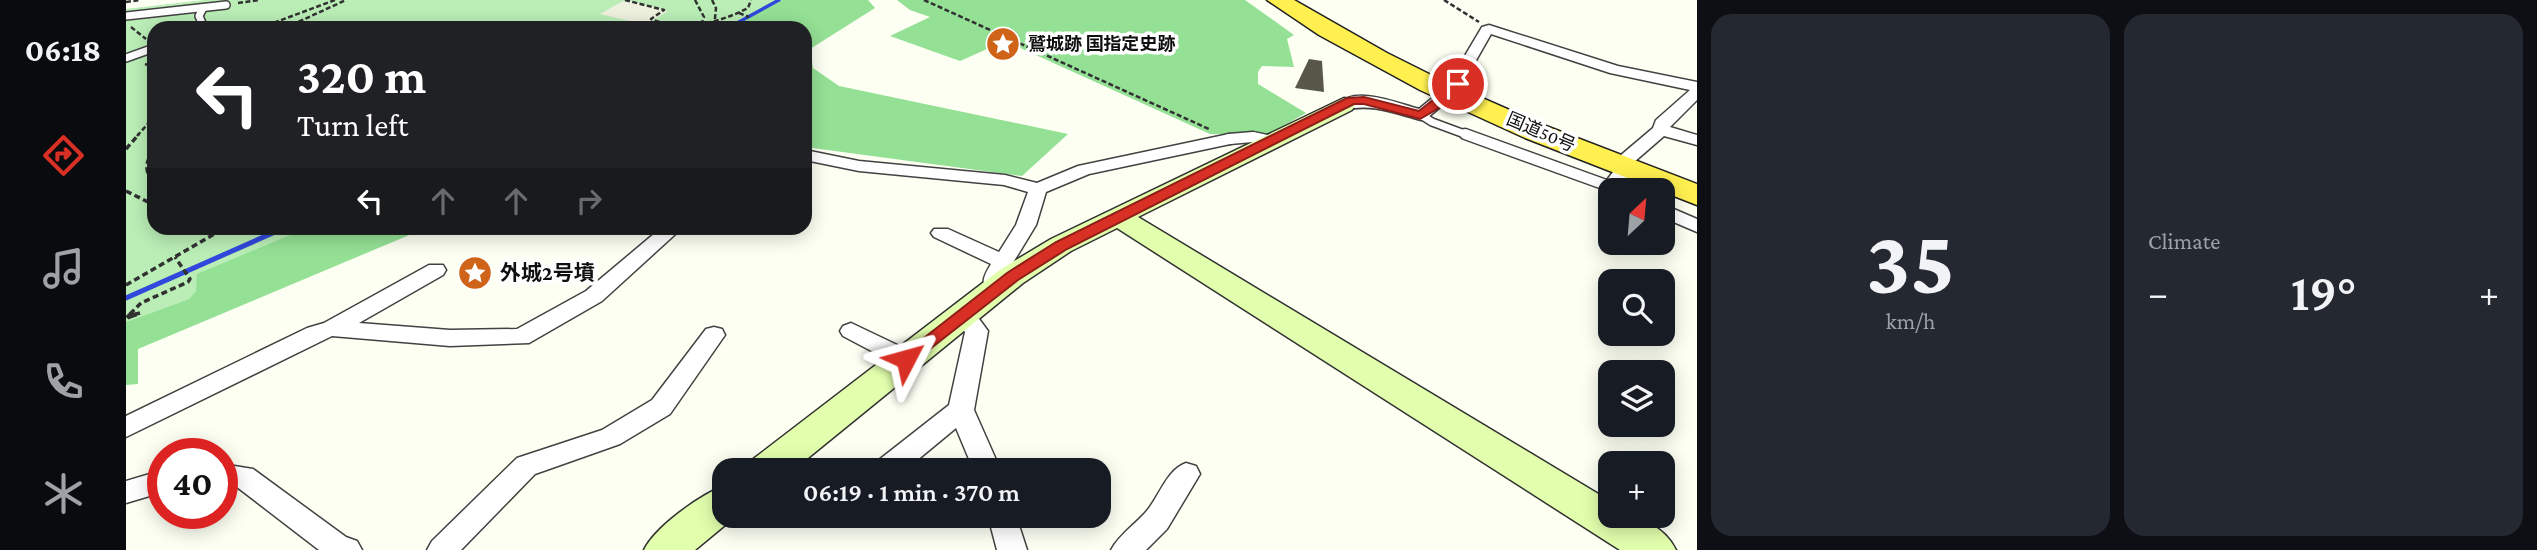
<!DOCTYPE html>
<html lang="en">
<head>
<meta charset="utf-8">
<style>
	:root { --surface:#171b24; --page:#242831; --text:#f1f3f6; --muted:#9ea1a6; --accent:#d93025 }
	body { margin:0; font-family:"Crimson Pro","Noto Sans JP",serif; background:var(--page); color:var(--text); height:100vh; display:flex; flex-direction:column; font-size:26px; white-space:nowrap }
	* { box-sizing:border-box; margin:0 }
	p { font-size:23px; color:var(--muted) }
	.icon { flex:none; width:38px; height:38px; fill:none; stroke:currentColor; stroke-width:2; stroke-linecap:round; stroke-linejoin:round }
	.map { position:relative; flex:1; overflow:hidden }
	.side { display:flex; flex-direction:column; gap:14px; padding:14px; background:#0d0f14; width:840px }
	.side>* { flex:none }
	.banner { position:absolute; left:21px; top:21px; width:665px; height:214px; border-radius:21px; box-shadow:0 4px 18px #0003; background:#202124; color:#fff; overflow:hidden }
	.needle { width:46px; rotate:26deg }
	.controls { position:absolute; left:1472px; top:178px; display:grid; gap:14px }
	.controls a { display:grid; place-items:center; width:77px; height:77px; border-radius:14px; background:var(--surface); box-shadow:0 4px 18px #0003; font-size:35px }
	.speed { position:absolute; left:21px; top:438px; display:flex; gap:14px; font-size:35px; font-weight:700; text-align:center }
	.speed>* { display:grid; place-content:center; width:91px; height:91px; border-radius:50%; background:var(--surface); box-shadow:0 4px 18px #0003; line-height:1 }
	.speed .limit { border:10px solid #d22; background:#fff; color:#111 }
	.pin { position:absolute; display:grid; place-items:center; width:60px; height:60px; color:#fff; margin:-30px; border:4px solid #fff; border-radius:50%; box-shadow:0 2px 7px #0007 }
	.me { position:absolute; width:77px; margin:-38px; rotate:51deg; stroke-linejoin:round; filter:drop-shadow(0 0 5px #0008) }
	.turn { display:flex; align-items:center; gap:24px; height:147px; padding:0 35px; font-size:32px }
	.turn .icon { width:91px; height:91px; stroke-width:2.5 }
	.turn b { display:block; font-size:49px; line-height:60px }
	.lanes { display:flex; align-items:center; height:66px; padding:0 35px; background:#0003; justify-content:center; gap:35px; direction:ltr }
	.lanes .off { opacity:.35 }
	.big { font-size:52px; font-weight:600; line-height:1.1 }
	.side .tile { flex:1; display:flex; flex-direction:column; justify-content:center; gap:10px; min-width:0; padding:0 24px; border-radius:21px; background:var(--page) }
	.side .dial { align-items:center; gap:0 }
	.dial b { font-size:91px; line-height:1 }
	.heat { display:flex; justify-content:space-between; align-items:center; font-size:38px; direction:ltr }
	.side .tiles { flex:1; display:grid; gap:14px; grid-template-columns:repeat(2,1fr) }
	.trip { position:absolute; left:586px; top:458px; width:399px; height:70px; border-radius:21px; background:var(--surface); box-shadow:0 4px 18px #0003; font-weight:600; line-height:70px; text-align:center }
	main { display:flex; flex:1; min-height:0 }
	.tab-bar { display:flex; flex-direction:column; width:126px; justify-content:space-around; align-items:center; background:#090b0e; color:var(--muted) }
	.tab-bar .icon { width:49px; height:49px }
	.tab-bar .current { color:var(--accent) }
	.tab-bar b { font-size:32px; color:var(--text) }
	.map>svg:first-child { display:block }
	.green { fill:#baeeb6 }
	.forest { fill:#94e195 }
	.plaza { fill:#eef1de }
	.lines { fill:none; stroke-linecap:round; stroke-linejoin:round }
	.stream-far1 { stroke:#3048db; stroke-width:3.5 }
	.stream { stroke:#3048db; stroke-width:5 }
	.building { fill:#59574a }
	.lane-far1-casing { stroke:#424242; stroke-width:10 }
	.lane-casing { stroke:#424242; stroke-width:13 }
	.street-casing { stroke:#424242; stroke-width:3 }
	.secondary-casing { stroke:#313131; stroke-width:3 }
	.highway-casing { stroke:#202020; stroke-width:3 }
	.path-far2 { stroke:#313131; stroke-width:2.5; stroke-dasharray:5 2.5; stroke-linecap:butt }
	.path-far1 { stroke:#313131; stroke-width:3.5; stroke-dasharray:6 3.5; stroke-linecap:butt }
	.path { stroke:#313131; stroke-width:4.5; stroke-dasharray:9 4.5; stroke-linecap:butt }
	.lane-far1 { stroke:#fff; stroke-width:7 }
	.lane { stroke:#fff; stroke-width:10 }
	.street { fill:#fff; fill-rule:evenodd }
	.secondary { fill:#e2ffad; fill-rule:evenodd }
	.highway { fill:#fff050; fill-rule:evenodd }
	.route { fill:#d93025; stroke:#8d1f18; stroke-width:2 }
	.labels { text-anchor:middle; stroke-width:7; stroke-linejoin:round; paint-order:stroke }
	.far-poi-label { font-size:18px; font-weight:bold; fill:#0f0f0f; stroke:#fff; text-anchor:start }
	.far-street-label { font-size:18px; fill:#0f0f0f; stroke:#fff }
	.poi-label { font-size:21px; font-weight:bold; fill:#0f0f0f; stroke:#fff; text-anchor:start }
</style>
</head>
<body>
<main>
<nav class="tab-bar">
<b>06:18</b>
<svg class="icon current" aria-label="directions" viewBox="0 0 24 24"><path d="M12 3l9 9-9 9-9-9zM9 14v-3h6M13 9l2 2-2 2"/></svg>
<svg class="icon" aria-label="music" viewBox="0 0 24 24"><path d="M9 18V5l10-2v13"/><circle cx="6" cy="18" r="3"/><circle cx="16" cy="16" r="3"/></svg>
<svg class="icon" aria-label="phone" viewBox="0 0 24 24"><path d="M5 4h4l2 5-3 2q2 4 5 5l2-3 5 2v4C11 20 4 13 5 4z"/></svg>
<svg class="icon" aria-label="climate" viewBox="0 0 24 24"><path d="M12 3v18M4 7l16 10M4 17L20 7"/></svg>
</nav>
<div class="map">
<svg width="1571" height="550" viewBox="0 0 1571 550">
	<rect width="100%" height="100%" fill="#fcfff2"/>
	<!-- green -->
	<path class="green" d="M78 0H661L613 28H28V228H224L70 291 63 299 0 322V9Z"/>
	<!-- forest -->
	<g class="forest">
		<path d="M657 0H742L749 8 684 49 687 68 713 86 942 134 896 176 679 147V28H605Z"/>
		<path d="M771 0H1119L1168 35 1161 39 1168 67 1136 66 1132 72V84L1180 113 1141 135 1084 134 879 41 834 61 764 36 804 17 784 10Z"/>
		<path d="M181 228H300L12 349V384L0 385V322L63 299 70 291 71 274Z"/>
	</g>
	<!-- plaza -->
	<path class="plaza" d="M497 1H505L542 11 524 22 517 24 474 14Z"/>
	<g class="lines">
		<!-- stream-far1 -->
		<path class="stream-far1" d="M602 28 653 0"/>
		<!-- stream -->
		<path class="stream" d="M0 298 158 228"/>
	</g>
	<!-- building -->
	<path class="building" d="M1183 59 1196 61 1198 92 1169 88Z"/>
	<g class="lines">
		<!-- lane-far1 casing -->
		<g class="lane-far1-casing">
			<g id="lane-far1">
				<path d="M77 8 73 16 78 28"/>
				<path d="M0 16 100 5"/>
				<path d="M0 58 28 48"/>
				<path d="M1295 115 1306 122 1344 136"/>
			</g>
		</g>
		<!-- lane casing -->
		<g class="lane-casing">
			<g id="lane">
				<path d="M1339 134 1491 189"/>
				<path d="M1103 139 1127 137 1145 141"/>
			</g>
		</g>
		<!-- street casing -->
		<g class="street-casing">
			<g id="street">
				<path d="M1363 25 1492 66 1571 82V100L1544 127 1571 135V145L1538 136 1500 169H1488L1485 165 1488 161 1527 128 1530 120 1564 90 1484 73 1365 34 1332 92 1301 118 1295 120C1268 113 1246 103 1218 110L1210 105C1230 85 1270 103 1293 109L1321 86 1356 27Z"/>
				<path d="M1103 134 1109 135 1111 139 1109 143 963 174 920 192 910 225 879 276 880 289 877 294H861C854 282 859 274 865 264L808 237 805 233 808 229H822L873 252 890 225 902 192 878 185 733 171 679 160V150L733 161 879 175 911 183 952 166Z"/>
				<path d="M1493 171 1502 176 1497 184 1502 191 1484 192 1478 184 1487 172Z"/>
				<path d="M1536 204 1571 219V232L1536 217Z"/>
				<path d="M535 228H556L476 301 403 343 324 346 206 336 0 437V416L181 328 198 323 303 265H317L320 270 317 275 233 323 324 330 391 329 460 291Z"/>
				<path d="M837 306 845 308 862 331 848 410 875 471H848L830 428 778 471H746L749 463 823 405 839 332 826 313 829 308Z"/>
				<path d="M725 323 788 353 792 359 788 365 780 367 772 365 717 336 714 331 717 326Z"/>
				<path d="M588 327 596 329 599 335 544 414 494 444 409 474 335 550H301L306 541 391 458 476 430 526 400 580 329Z"/>
				<path d="M1060 463 1070 466 1074 474 1041 529 1020 550H985C993 535 1007 526 1019 513 1033 498 1040 470 1060 463Z"/>
				<path d="M96 464 127 469 220 537 231 541 236 550H193L111 487 96 486Z"/>
				<path d="M37 470V492L0 503V481Z"/>
				<path d="M862 516H890L901 550H871Z"/>
			</g>
		</g>
		<!-- secondary casing -->
		<g class="secondary-casing">
			<g id="secondary">
				<path d="M1218 98 1226 100 1229 105 1226 110 1012 217 1484 501V516C1511 516 1537 524 1550 550H1494L991 228 945 251 897 283 666 471H620L626 460 875 269 925 239Z"/>
				<path d="M598 486V516H610L569 550H518C529 527 574 495 598 486Z"/>
			</g>
		</g>
		<!-- highway casing -->
		<g class="highway-casing">
			<path id="highway" d="M1141 0H1168L1261 53 1313 79 1420 126 1571 184V205L1399 138 1294 90 1193 35Z"/>
		</g>
		<!-- path-far2 -->
		<g class="path-far2">
			<path d="M499 0 538 10 525 19C557 32 593 23 622 8L625 0"/>
			<path d="M569 0 578 17 574 28"/>
			<path d="M586 0 590 8 588 28"/>
			<path d="M798 0 1083 129"/>
			<path d="M1318 0 1353 22"/>
			<path d="M0 2 14 0"/>
			<path d="M112 3 134 0"/>
			<path d="M613 13 623 17"/>
			<path d="M5 27 20 39"/>
			<path d="M51 28H63"/>
			<path d="M134 28 209 0"/>
			<path d="M159 28 220 0"/>
			<path d="M19 64 28 67"/>
			<path d="M11 136 28 117"/>
		</g>
		<!-- path-far1 -->
		<g class="path-far1">
			<path d="M0 149 13 134"/>
			<path d="M28 150C20 161 17 171 28 181"/>
			<path d="M0 191 28 205"/>
			<path d="M0 285 99 228"/>
			<path d="M4 314 15 303 62 282 64 279 49 257"/>
			<path d="M10 314 14 313"/>
		</g>
		<!-- path -->
		<g class="path">
			<path d="M2 317 14 313"/>
			<path d="M1 318 6 313"/>
		</g>
		<!-- lane-far1 -->
		<use href="#lane-far1" class="lane-far1"/>
		<!-- lane -->
		<use href="#lane" class="lane"/>
		<!-- street -->
		<use href="#street" class="street"/>
		<!-- secondary -->
		<use href="#secondary" class="secondary"/>
		<!-- highway -->
		<use href="#highway" class="highway"/>
	</g>
	<!-- route -->
	<path class="route" d="M1332 80 1338 84 1320 104 1294 119 1238 104H1228L941 249 892 280 786 363H773L771 359 881 273 930 242 1221 98 1238 97 1293 111Z"/>
	<!-- icons -->
	<defs>
		<g id="sight-disc" transform="scale(1.75)"><circle r="9.5" fill="#cf6318" stroke="#fff"/><path d="M0-6L1.8-2.2L6-1.7L2.9 1.2L3.7 5.4L0 3.3L-3.7 5.4L-2.9 1.2L-6-1.7L-1.8-2.2Z" fill="#fff"/></g>
	</defs>
	<g fill-rule="evenodd">
		<use href="#sight-disc" x="877" y="44"/>
		<use href="#sight-disc" x="349" y="273"/>
	</g>
	<g class="labels">
		<!-- far-poi labels -->
		<g class="far-poi-label">
			<text x="902" y="50">鷲城跡 国指定史跡</text>
		</g>
		<!-- far-street labels -->
		<g class="far-street-label">
			<text transform="translate(1415 132) rotate(23)" y="6">国道50号</text>
		</g>
		<!-- poi labels -->
		<g class="poi-label">
			<text x="374" y="280">外城2号墳</text>
		</g>
	</g>
</svg>
<div class="controls">
<a><svg class="needle" viewBox="-14 -14 28 28"><path d="M0-13l5 13h-10z" fill="#e53935"/><path d="M0 13l5-13h-10z" fill="#9ea1a6"/></svg></a>
<a><svg class="icon" aria-label="search" viewBox="0 0 24 24"><circle cx="10" cy="10" r="6"/><path d="M15 15l6 6"/></svg></a>
<a><svg class="icon" aria-label="layers" viewBox="0 0 24 24"><path d="M12 4l9 5-9 5-9-5zM3 14l9 5 9-5"/></svg></a>
<a>+</a>
</div>
<div class="speed"><div class="limit">40</div></div>
<div class="pin" style="left:1332px;top:84px;background:#d93025"><svg class="icon" aria-label="arrive" viewBox="0 0 24 24"><path d="M6 21V4h12l-3 4 3 4H6"/></svg></div>
<svg class="me" style="left:780px;top:359px" viewBox="-20 -20 40 40"><path d="M0-17L14 15 0 8-14 15z" fill="#d93025" stroke="#fff" stroke-width="4"/></svg>
<div class="trip">06:19 · 1 min · 370 m</div>
<div class="banner">
<div class="turn"><svg class="icon" aria-label="left" viewBox="0 0 24 24"><path d="M17 20v-9H6M10 6l-5 5 5 5"/></svg><div><b>320 m</b>Turn left</div></div>
<div class="lanes"><svg class="icon" aria-label="left" viewBox="0 0 24 24"><path d="M17 20v-9H6M10 6l-5 5 5 5"/></svg><svg class="icon off" aria-label="ahead" viewBox="0 0 24 24"><path d="M12 20V5M6 11l6-6 6 6"/></svg><svg class="icon off" aria-label="ahead" viewBox="0 0 24 24"><path d="M12 20V5M6 11l6-6 6 6"/></svg><svg class="icon off" aria-label="right" viewBox="0 0 24 24"><path d="M7 20v-9h11M14 6l5 5-5 5"/></svg></div>
</div>
</div>
<section class="side">
<div class="tiles">
<div class="tile dial"><b>35</b><p>km/h</p></div>
<div class="tile"><p>Climate</p>
<div class="heat"><a>−</a><b class="big">19°</b><a>+</a></div>
</div>
</div>
</section>
</main>
</body>
</html>
